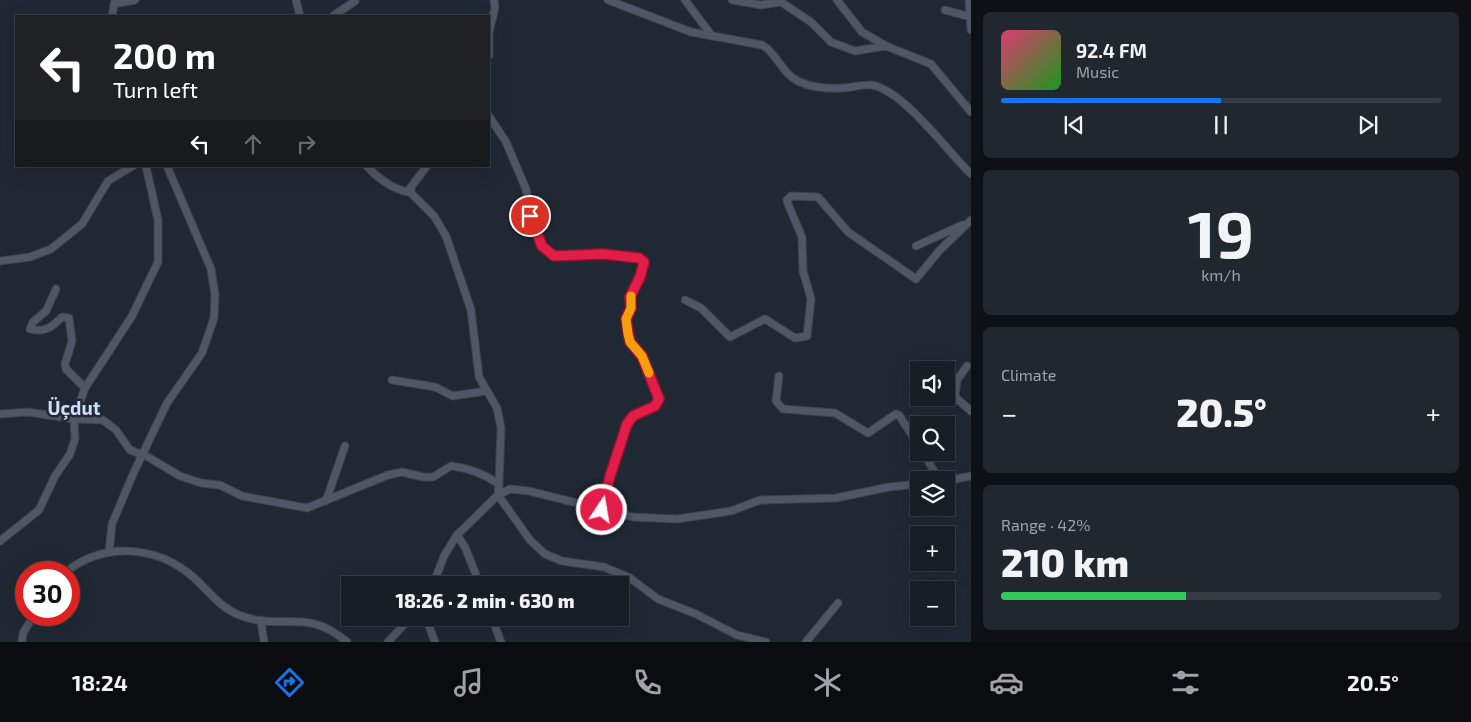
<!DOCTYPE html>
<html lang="en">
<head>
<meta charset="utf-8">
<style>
	:root { --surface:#181e26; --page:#21272e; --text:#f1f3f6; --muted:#9fa2a7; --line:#363c43; --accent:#1a73e8 }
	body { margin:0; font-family:"Exo 2",sans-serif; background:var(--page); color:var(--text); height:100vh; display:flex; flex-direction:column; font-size:19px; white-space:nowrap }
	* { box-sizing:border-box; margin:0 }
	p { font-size:16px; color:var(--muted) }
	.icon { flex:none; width:28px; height:28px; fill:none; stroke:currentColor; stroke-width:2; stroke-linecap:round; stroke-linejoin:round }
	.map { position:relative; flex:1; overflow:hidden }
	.drawer { display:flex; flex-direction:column; gap:12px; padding:12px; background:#0d1015; width:500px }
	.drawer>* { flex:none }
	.guide { position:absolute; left:15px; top:15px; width:475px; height:152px; border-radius:0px; box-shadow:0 5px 20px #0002,0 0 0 1px var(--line); background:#202124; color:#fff; overflow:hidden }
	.fabs { position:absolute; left:910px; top:361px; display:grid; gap:10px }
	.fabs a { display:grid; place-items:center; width:45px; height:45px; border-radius:0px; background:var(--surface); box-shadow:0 5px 20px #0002,0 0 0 1px var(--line); font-size:25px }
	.speed { position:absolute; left:15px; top:561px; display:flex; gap:10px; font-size:25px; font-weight:700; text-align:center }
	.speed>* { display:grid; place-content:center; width:65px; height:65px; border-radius:50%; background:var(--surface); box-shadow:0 5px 20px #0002,0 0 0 1px var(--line); line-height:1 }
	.speed .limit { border:8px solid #d22; background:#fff; color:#111 }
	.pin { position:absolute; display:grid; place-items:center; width:42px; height:42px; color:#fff; margin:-21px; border:2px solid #fff; border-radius:50%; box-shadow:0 1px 5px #0007 }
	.me { position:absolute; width:55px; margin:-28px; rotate:12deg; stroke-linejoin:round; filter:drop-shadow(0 0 4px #0008) }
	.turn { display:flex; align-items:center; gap:18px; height:105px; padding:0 15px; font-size:22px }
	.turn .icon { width:65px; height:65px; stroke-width:2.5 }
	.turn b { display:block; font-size:35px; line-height:42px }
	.lanes { display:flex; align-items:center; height:48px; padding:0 15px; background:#0003; justify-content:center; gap:25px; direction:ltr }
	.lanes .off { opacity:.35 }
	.big { font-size:38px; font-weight:800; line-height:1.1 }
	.drawer .widget { flex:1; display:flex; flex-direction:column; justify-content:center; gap:8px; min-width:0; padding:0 18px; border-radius:8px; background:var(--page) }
	.drawer .dial { align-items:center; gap:0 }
	.dial b { font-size:65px; line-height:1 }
	.song { display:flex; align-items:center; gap:15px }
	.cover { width:60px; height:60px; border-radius:8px; background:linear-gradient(135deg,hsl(340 70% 55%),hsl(120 70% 35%)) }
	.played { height:5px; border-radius:2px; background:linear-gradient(90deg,var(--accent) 50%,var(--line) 50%) }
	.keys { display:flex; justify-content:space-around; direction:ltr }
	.heat { display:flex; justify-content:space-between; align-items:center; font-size:28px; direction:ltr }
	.charge { height:8px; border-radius:4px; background:linear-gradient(90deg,#34c759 42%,var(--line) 0) }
	.trip { position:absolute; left:341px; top:576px; width:288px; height:50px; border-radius:0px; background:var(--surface); box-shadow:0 5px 20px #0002,0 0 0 1px var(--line); font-weight:800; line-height:50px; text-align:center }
	.tab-bar { display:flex; height:80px; justify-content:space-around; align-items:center; background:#0a0c0f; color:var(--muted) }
	.tab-bar .icon { width:35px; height:35px }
	.tab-bar .current { color:var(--accent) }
	.tab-bar b { font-size:22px; color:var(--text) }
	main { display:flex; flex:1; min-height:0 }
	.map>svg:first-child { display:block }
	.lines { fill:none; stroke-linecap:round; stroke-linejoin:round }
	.minor-casing { stroke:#3c424b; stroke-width:9 }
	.minor { stroke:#4e5763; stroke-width:7 }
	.route-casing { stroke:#92132f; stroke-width:12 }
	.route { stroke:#e11d48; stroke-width:9 }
	.slow { stroke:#f59e0b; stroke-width:9 }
	.labels { text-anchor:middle; stroke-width:5; stroke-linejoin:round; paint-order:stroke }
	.neighbourhood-label { font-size:19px; font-weight:bold; fill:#cddff9; stroke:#202833 }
</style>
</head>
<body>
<main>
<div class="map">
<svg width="971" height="642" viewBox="0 0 971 642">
	<rect width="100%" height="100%" fill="#202833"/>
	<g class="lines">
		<!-- minor casing -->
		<g class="minor-casing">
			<g id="minor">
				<path d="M296 0 300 16"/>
				<path d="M608 0 691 32 762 45C777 53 781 72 796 80 808 87 827 89 841 88 851 88 862 84 872 85 904 91 947 151 971 174"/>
				<path d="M685 0 712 36"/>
				<path d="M732 0 761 5 781 2 811 22 831 42 855 51 886 46 931 64 971 112"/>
				<path d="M837 0 862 32 886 46"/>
				<path d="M969 0 971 30"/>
				<path d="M114 4 135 0"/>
				<path d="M945 10 971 17"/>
				<path d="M112 16 115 0"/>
				<path d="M333 16 355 1"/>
				<path d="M489 55V32L495 8 494 0"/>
				<path d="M489 116 506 142 526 189 534 229 542 246 553 256 603 254 639 258 644 262 640 277 630 297 631 308 626 319 631 342 642 356 659 399 655 406 633 416 627 424 610 476 602 511"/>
				<path d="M367 166C377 178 393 189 408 192L411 187"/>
				<path d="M427 166 411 187V193L434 216 446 236 471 310 479 377 497 408 501 428 499 484"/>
				<path d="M916 246 962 225"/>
				<path d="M0 261 30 257 51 249 82 224 108 181 133 166"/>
				<path d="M56 289 46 311 33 322 30 329C45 333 52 327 62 317L69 318 72 341 65 364 66 369 85 388"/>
				<path d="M685 300 701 308 730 337 765 319 795 338 807 336 811 299 803 271 802 237 788 204 787 200 791 196 818 197 848 232 916 279 939 251 971 220"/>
				<path d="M967 366 957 380 955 397 971 411"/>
				<path d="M779 376 776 401 783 409 835 413 868 433 896 414 899 415 919 446"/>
				<path d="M392 380 435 387 453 396 486 391"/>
				<path d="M0 414 28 412 74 419 103 420 116 430 130 450 148 457 180 476 201 483 220 485 242 496 307 508 388 475 402 472 423 477H433L451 466C469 468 484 474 499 484L498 495 530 540 545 554 562 561 604 567 630 578 658 599 696 614 737 635 766 642"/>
				<path d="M923 452 939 480"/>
				<path d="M946 481 971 476"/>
				<path d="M326 501 345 446"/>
				<path d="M457 535 465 547 480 585"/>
				<path d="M0 541 39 510 55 476 70 454 75 439 74 419 85 388 132 316 158 262V220L146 166"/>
				<path d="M109 552 112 524 134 472 167 403 202 353 214 318 215 295 211 269 167 166"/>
				<path d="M66 572C104 542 155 545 192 576 208 590 219 607 239 615 281 632 305 606 347 642"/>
				<path d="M433 585 444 556 457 535 498 495 510 489 529 491 633 517 677 519 731 511 760 500 836 498 889 487 919 484"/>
				<path d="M426 618 435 642"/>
				<path d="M492 618 501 642"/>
				<path d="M261 620 264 642"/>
				<path d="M22 642 23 633 34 615"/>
				<path d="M388 642 410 618"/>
				<path d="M806 642 838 603"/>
			</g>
		</g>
		<!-- minor -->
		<use href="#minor" class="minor"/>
	</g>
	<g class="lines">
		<!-- route casing -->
		<g class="route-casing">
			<path id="route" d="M530 216 542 246 554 256 603 254 639 258 644 262 640 277 630 297 631 308 626 319 630 342 642 356 659 399 655 406 633 416 627 424 610 476 602 510"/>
		</g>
		<!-- route -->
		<use href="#route" class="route"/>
		<!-- slow -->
		<path class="slow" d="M631 296V308L626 319 628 334 630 342 642 356 649 373"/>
	</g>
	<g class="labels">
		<!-- neighbourhood labels -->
		<g class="neighbourhood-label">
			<text x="74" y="415">Üçdut</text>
		</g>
	</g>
</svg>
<div class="fabs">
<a><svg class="icon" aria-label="sound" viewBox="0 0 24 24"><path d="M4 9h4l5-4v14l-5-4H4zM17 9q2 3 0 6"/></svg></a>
<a><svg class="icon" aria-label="search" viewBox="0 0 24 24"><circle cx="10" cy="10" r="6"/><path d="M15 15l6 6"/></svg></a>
<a><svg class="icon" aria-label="layers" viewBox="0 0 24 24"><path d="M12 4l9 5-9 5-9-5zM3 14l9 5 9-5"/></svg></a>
<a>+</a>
<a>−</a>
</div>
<div class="speed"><div class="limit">30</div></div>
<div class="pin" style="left:530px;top:216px;background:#d93025"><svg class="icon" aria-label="arrive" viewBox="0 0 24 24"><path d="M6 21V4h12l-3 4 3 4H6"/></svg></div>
<svg class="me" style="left:602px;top:510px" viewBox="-20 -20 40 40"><circle r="17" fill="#e11d48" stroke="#fff" stroke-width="3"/><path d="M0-11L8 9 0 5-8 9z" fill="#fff"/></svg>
<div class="trip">18:26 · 2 min · 630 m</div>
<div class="guide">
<div class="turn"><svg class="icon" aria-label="left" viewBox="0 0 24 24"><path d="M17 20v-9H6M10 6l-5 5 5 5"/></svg><div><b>200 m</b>Turn left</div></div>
<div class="lanes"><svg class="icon" aria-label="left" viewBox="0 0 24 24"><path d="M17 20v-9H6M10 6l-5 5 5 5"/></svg><svg class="icon off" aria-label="ahead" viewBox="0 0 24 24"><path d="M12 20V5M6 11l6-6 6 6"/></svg><svg class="icon off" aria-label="right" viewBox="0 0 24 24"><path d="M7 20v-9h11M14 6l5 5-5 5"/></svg></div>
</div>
</div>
<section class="drawer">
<div class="widget">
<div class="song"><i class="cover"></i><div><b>92.4 FM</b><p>Music</p></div></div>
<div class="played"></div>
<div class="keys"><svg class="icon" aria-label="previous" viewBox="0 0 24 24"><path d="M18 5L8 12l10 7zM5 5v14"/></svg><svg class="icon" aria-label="pause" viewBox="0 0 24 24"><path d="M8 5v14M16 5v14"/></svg><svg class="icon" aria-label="next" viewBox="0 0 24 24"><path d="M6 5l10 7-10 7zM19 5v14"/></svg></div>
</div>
<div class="widget dial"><b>19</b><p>km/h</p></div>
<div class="widget"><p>Climate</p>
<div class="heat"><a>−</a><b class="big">20.5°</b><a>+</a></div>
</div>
<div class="widget"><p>Range · 42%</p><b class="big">210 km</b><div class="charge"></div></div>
</section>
</main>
<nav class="tab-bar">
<b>18:24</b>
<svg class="icon current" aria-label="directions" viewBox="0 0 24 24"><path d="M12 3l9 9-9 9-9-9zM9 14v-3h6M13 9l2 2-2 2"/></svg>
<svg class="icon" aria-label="music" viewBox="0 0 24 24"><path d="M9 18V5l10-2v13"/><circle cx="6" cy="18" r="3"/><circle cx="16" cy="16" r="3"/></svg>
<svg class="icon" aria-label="phone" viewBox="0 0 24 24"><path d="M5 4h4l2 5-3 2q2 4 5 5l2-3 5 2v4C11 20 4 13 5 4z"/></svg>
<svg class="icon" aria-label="climate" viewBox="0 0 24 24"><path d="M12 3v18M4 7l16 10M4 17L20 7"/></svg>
<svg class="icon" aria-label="car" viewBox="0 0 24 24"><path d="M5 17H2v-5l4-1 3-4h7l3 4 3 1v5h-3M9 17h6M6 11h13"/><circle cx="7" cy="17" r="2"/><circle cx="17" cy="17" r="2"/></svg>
<svg class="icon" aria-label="filters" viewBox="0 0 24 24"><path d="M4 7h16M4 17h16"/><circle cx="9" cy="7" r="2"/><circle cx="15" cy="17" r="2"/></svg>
<b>20.5°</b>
</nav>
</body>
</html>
